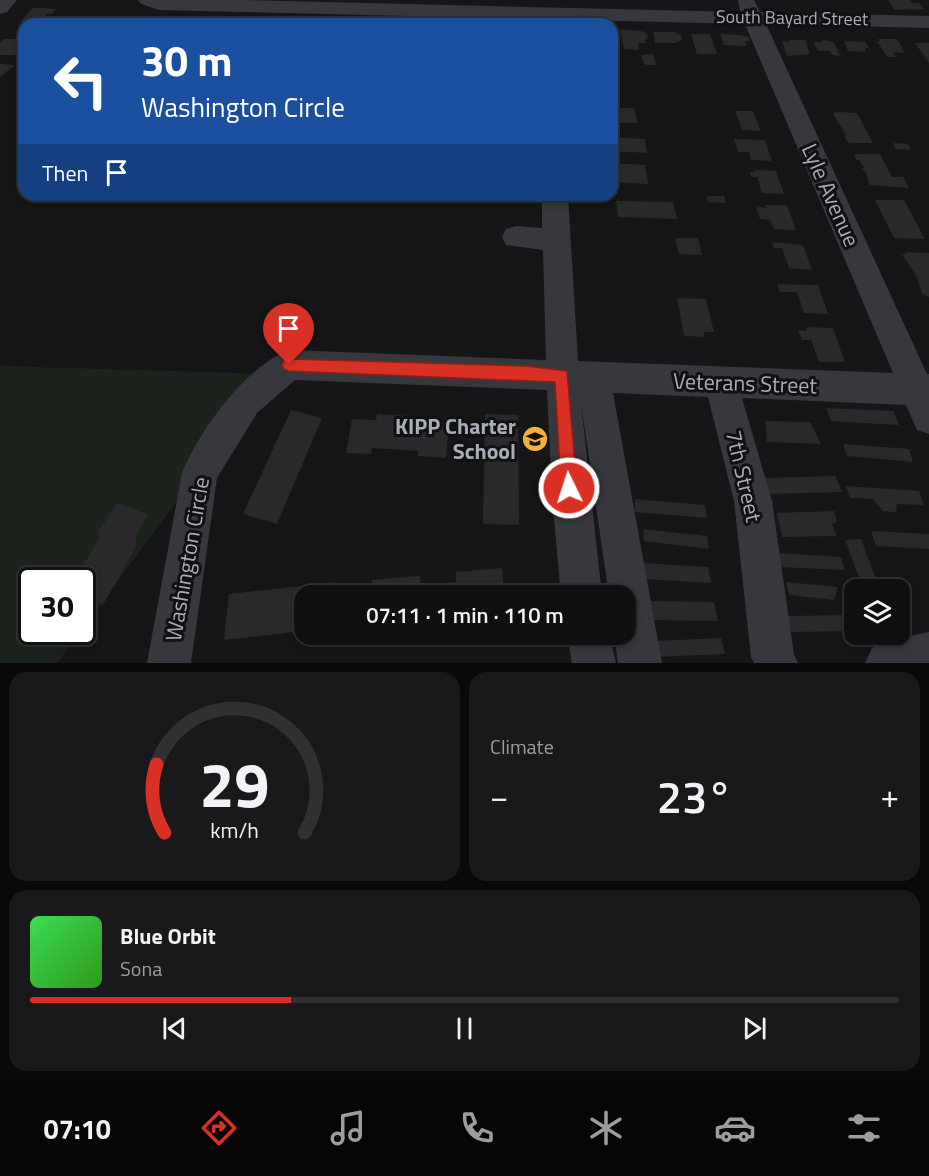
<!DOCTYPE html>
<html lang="en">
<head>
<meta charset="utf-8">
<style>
	:root { --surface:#101012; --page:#19191b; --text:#f1f3f6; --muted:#9c9d9f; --line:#303032; --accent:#d93025 }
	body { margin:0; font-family:"Titillium Web",sans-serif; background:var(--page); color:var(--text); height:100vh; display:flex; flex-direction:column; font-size:22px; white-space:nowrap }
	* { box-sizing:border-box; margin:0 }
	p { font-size:20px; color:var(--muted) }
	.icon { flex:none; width:33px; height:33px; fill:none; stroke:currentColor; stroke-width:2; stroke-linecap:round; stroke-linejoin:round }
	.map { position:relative; height:663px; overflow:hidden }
	.panel { display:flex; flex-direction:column; gap:9px; padding:9px; background:#09090a; flex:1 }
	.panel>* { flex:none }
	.guide { position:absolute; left:18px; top:18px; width:600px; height:183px; border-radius:18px; box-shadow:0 3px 9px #0003,0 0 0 2px var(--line); background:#1a4fa0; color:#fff; overflow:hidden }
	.controls { position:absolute; left:844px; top:579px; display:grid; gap:12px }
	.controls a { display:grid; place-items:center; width:66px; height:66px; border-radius:12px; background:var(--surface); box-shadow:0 3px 9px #0003,0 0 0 2px var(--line); font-size:30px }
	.speed { position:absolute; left:18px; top:567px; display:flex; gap:12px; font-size:30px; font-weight:700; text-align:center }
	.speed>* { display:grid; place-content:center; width:78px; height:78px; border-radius:50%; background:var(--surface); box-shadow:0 3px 9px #0003,0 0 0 2px var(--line); line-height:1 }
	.speed .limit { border:3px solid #111; border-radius:9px; background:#fff; color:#111 }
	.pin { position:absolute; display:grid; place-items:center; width:51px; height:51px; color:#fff; margin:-62px -26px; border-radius:50% 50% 50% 0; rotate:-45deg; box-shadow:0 0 6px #0007 }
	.pin .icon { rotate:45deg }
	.me { position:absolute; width:66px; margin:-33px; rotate:356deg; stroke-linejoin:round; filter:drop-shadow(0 0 4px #0008) }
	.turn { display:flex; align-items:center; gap:21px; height:126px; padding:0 24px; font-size:27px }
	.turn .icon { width:78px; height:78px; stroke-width:2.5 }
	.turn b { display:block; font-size:42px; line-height:51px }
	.then { display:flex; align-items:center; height:57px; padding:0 24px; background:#0003; gap:12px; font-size:22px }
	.big { font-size:45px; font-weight:600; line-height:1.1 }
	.panel .widget { flex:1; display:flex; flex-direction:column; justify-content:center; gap:9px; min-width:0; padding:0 21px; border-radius:18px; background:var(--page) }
	.panel .dial { align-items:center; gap:0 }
	.dial svg { height:156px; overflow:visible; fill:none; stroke:var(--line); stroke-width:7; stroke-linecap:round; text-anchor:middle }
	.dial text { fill:var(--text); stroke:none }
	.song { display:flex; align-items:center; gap:18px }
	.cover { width:72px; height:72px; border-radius:9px; background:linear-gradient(135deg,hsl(130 70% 55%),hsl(110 70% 35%)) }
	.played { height:6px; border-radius:3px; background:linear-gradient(90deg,var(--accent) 30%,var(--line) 30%) }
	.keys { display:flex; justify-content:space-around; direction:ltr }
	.heat { display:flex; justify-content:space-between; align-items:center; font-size:33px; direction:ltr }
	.panel .tiles { flex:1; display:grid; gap:9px; grid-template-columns:1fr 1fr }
	.widget:last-child { grid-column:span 2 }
	.trip { position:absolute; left:294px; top:585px; width:342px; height:60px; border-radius:18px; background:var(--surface); box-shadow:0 3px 9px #0003,0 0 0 2px var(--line); font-weight:600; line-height:60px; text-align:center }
	.dock { display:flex; height:96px; justify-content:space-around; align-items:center; background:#060607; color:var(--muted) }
	.dock .icon { width:42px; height:42px }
	.dock .current { color:var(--accent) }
	.dock b { font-size:27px; color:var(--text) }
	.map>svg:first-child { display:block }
	.green { fill:#1c231d }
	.building { fill:#29292c }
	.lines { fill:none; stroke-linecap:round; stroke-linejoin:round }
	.minor { fill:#37383d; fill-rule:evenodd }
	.route { fill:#d93025; stroke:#8d1f18; stroke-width:1.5 }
	.labels { text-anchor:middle; stroke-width:6; stroke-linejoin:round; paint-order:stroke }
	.far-street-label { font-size:18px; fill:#a8adb8; stroke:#111113 }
	.street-label { font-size:22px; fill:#a8adb8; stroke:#111113 }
	.poi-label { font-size:22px; font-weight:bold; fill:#a8adb8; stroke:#111113; text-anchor:end }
</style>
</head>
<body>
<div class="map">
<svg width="929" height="663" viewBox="0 0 929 663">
	<rect width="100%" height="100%" fill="#161618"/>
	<!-- green -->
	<path class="green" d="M0 366 271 374 83 628 82 580H32V632H80L57 663H0Z"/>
	<!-- building -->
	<g class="building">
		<path d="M888 0H910L913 3H919L924 9 895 10Z"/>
		<path d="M32 8H43L56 9 52 14H47L43 19 21 21Z"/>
		<path d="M411 20 439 21V24H410Z"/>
		<path d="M620 29 641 31 647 34 648 38 645 39 646 43H638L639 50 624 49Z"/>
		<path d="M653 32H675L681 35 682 40 676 43H655Z"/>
		<path d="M691 34H710L717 54H697Z"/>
		<path d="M720 34 741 35 748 37 750 41H745L747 46 724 45Z"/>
		<path d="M4 39H24V49L19 55H0V43Z"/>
		<path d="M878 39H897L905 53 893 52 896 57H887L877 41H880Z"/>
		<path d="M789 40H805L810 54 787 56 782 41 790 42Z"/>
		<path d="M822 40 834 42 840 56 833 55 829 51H818L813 42H823Z"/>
		<path d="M844 41 866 42 869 48H865L866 52 848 51Z"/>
		<path d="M915 43H929V63Z"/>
		<path d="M653 54 656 65H645L641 55Z"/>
		<path d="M0 64 15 65 0 77Z"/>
		<path d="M612 108H634L638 123H612Z"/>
		<path d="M735 111H753L761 131 742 130Z"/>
		<path d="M836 112 857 113 873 143H850L846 140 844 135H846L833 114Z"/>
		<path d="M612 137 645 139 647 153 612 151Z"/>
		<path d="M734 139 765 140 772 161 751 160 749 152H738Z"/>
		<path d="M893 143 908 144 911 150 896 149Z"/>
		<path d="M857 154H880L892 177H903L909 188 869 185 866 172 861 168H864L860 161 857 160 854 155Z"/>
		<path d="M614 163 645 165 648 184 615 182Z"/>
		<path d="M754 170 776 171 784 194 762 193 757 177H751L750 172H755Z"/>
		<path d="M706 196H724L726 203 708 202Z"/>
		<path d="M875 200H904L925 239 894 238Z"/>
		<path d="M616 201 673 202 677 219 618 217Z"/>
		<path d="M765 205H787L796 230 774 229 770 220 760 219 756 207 766 208Z"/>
		<path d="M675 238H698L702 255 679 254Z"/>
		<path d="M772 242 803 245 812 270 789 268 782 248H774Z"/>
		<path d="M905 252 929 253V297L922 294 917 277 902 254H906Z"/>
		<path d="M777 284 818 285 828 314 804 313 797 292H780Z"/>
		<path d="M677 298 706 299 714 332H704L705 337 684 336Z"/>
		<path d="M807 327 833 328 845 362H819L811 340H802L798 330 806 331Z"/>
		<path d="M826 408 894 411 899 425 831 421Z"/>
		<path d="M291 410 322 418 277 524 243 514Z"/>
		<path d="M377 414 425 417V421L449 422 446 458 418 456V451L372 448 371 454 346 453 352 419 376 420Z"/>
		<path d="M485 414 518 415 519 525 483 524Z"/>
		<path d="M765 421 810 422 821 444 767 442Z"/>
		<path d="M843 444 909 449 913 462 847 456Z"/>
		<path d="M835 476 842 492 764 494 759 478Z"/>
		<path d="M846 486 919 491 924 505 897 504 896 512 883 511 873 499 850 498Z"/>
		<path d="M635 499 705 505 707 518 635 512Z"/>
		<path d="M117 503 148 514 135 537 137 544 103 605 97 603 82 628V580H74L100 537 98 533Z"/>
		<path d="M834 511 837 522 832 524 837 536 782 537 777 513Z"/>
		<path d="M643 529 707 536 709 549 644 541Z"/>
		<path d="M871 531 929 534V549L876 546Z"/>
		<path d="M861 539 880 590H864L845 540Z"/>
		<path d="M775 553 841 557 845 570 779 567Z"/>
		<path d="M641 563 708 567 711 583 643 579Z"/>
		<path d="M502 568 505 596H372V580L420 576V585L456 582V572Z"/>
		<path d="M336 582V596H304V631L224 640 229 594Z"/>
		<path d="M786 582 838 587 834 600 789 595Z"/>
		<path d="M647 601 714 602 718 621 650 620Z"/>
		<path d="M846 615 851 631 788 632 783 616Z"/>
		<path d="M721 638 725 654 655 657 652 641Z"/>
	</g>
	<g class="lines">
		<!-- minor -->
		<g class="minor">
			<path d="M0 0H17L7 12 0 14Z"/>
			<path d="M138 0H243L740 12 738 0H754L760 12 929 16V28L766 24 927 374H929V434L917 430 906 405 742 398 772 501 794 655 798 663H754L751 657 734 501 708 397 613 393 662 663H618L614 634H626V596H609L581 403 602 596H561L552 496 547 390 295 380 257 413 217 478 191 663H147L182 473C199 431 246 366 289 350L546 360 543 250 506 245 502 237 506 229 516 226 542 228V195H568L578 361 893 373 745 24 159 10 141 4Z"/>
			<path d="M929 632V663H865L872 648 887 641Z"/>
			<path d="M567 634H609L616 663H572Z"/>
		</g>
	</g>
	<!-- route -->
	<path class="route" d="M289 359 526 366 567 371 577 488 575 494 569 496 563 494 561 488 555 382 289 371 284 369 282 365 284 360Z"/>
	<!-- icons -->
	<defs>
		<g id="school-disc" transform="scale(1.35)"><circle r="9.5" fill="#f2b134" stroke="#111113"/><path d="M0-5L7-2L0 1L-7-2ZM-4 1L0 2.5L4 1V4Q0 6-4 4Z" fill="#111"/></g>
	</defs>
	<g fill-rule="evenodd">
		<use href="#school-disc" x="535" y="439"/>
	</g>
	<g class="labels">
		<!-- far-street labels -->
		<g class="far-street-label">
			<text transform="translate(792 18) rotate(1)" y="6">South Bayard Street</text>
		</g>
		<!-- street labels -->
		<g class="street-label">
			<text transform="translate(831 195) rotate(66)" y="8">Lyle Avenue</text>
			<text transform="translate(745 383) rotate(2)" y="8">Veterans Street</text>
			<text transform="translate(744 476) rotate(77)" y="8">7th Street</text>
			<text transform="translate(187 559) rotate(-80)" y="8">Washington Circle</text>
		</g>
		<!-- poi labels -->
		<g class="poi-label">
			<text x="516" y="434">KIPP Charter<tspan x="516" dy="25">School</tspan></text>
		</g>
	</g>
</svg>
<div class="controls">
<a><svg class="icon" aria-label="layers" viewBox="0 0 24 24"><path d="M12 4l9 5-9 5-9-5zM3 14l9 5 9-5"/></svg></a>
</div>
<div class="speed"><div class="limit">30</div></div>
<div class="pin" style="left:289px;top:365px;background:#d93025"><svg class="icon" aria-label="arrive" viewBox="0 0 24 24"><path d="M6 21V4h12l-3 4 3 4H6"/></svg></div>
<svg class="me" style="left:569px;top:488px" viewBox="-20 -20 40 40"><circle r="17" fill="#d93025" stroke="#fff" stroke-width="3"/><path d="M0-11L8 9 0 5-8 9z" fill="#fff"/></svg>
<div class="trip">07:11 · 1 min · 110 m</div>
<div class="guide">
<div class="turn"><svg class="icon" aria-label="left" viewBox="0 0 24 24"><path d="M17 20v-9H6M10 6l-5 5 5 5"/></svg><div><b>30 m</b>Washington Circle</div></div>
<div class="then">Then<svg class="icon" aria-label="arrive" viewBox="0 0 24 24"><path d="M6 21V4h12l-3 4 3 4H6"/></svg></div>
</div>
</div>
<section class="panel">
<div class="tiles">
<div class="widget dial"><svg viewBox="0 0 100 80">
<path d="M14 69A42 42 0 1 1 86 69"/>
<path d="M14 69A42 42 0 0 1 10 34" stroke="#d93025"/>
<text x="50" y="56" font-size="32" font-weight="700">29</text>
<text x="50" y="72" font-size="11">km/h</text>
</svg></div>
<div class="widget"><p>Climate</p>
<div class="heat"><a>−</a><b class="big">23°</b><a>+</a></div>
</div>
<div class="widget">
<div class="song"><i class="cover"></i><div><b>Blue Orbit</b><p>Sona</p></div></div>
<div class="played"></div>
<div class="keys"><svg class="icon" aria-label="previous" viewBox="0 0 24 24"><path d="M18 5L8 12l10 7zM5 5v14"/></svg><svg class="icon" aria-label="pause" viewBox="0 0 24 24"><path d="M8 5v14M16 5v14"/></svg><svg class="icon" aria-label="next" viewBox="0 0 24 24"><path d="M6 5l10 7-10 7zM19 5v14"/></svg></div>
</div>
</div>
</section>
<nav class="dock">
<b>07:10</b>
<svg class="icon current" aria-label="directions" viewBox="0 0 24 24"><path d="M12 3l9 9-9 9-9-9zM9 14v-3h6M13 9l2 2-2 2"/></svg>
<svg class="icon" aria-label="music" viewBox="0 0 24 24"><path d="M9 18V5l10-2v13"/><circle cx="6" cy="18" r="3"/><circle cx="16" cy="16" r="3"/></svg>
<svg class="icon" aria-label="phone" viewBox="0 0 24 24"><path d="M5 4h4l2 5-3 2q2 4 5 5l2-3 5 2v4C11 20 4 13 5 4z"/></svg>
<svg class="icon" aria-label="climate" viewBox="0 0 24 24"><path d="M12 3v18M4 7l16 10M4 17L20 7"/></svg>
<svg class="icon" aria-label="car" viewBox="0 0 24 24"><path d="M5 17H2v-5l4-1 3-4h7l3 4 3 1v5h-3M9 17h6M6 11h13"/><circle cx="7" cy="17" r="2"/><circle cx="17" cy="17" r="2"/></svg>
<svg class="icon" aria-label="filters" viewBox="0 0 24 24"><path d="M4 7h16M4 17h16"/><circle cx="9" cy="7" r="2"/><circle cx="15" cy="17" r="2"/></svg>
</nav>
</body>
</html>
